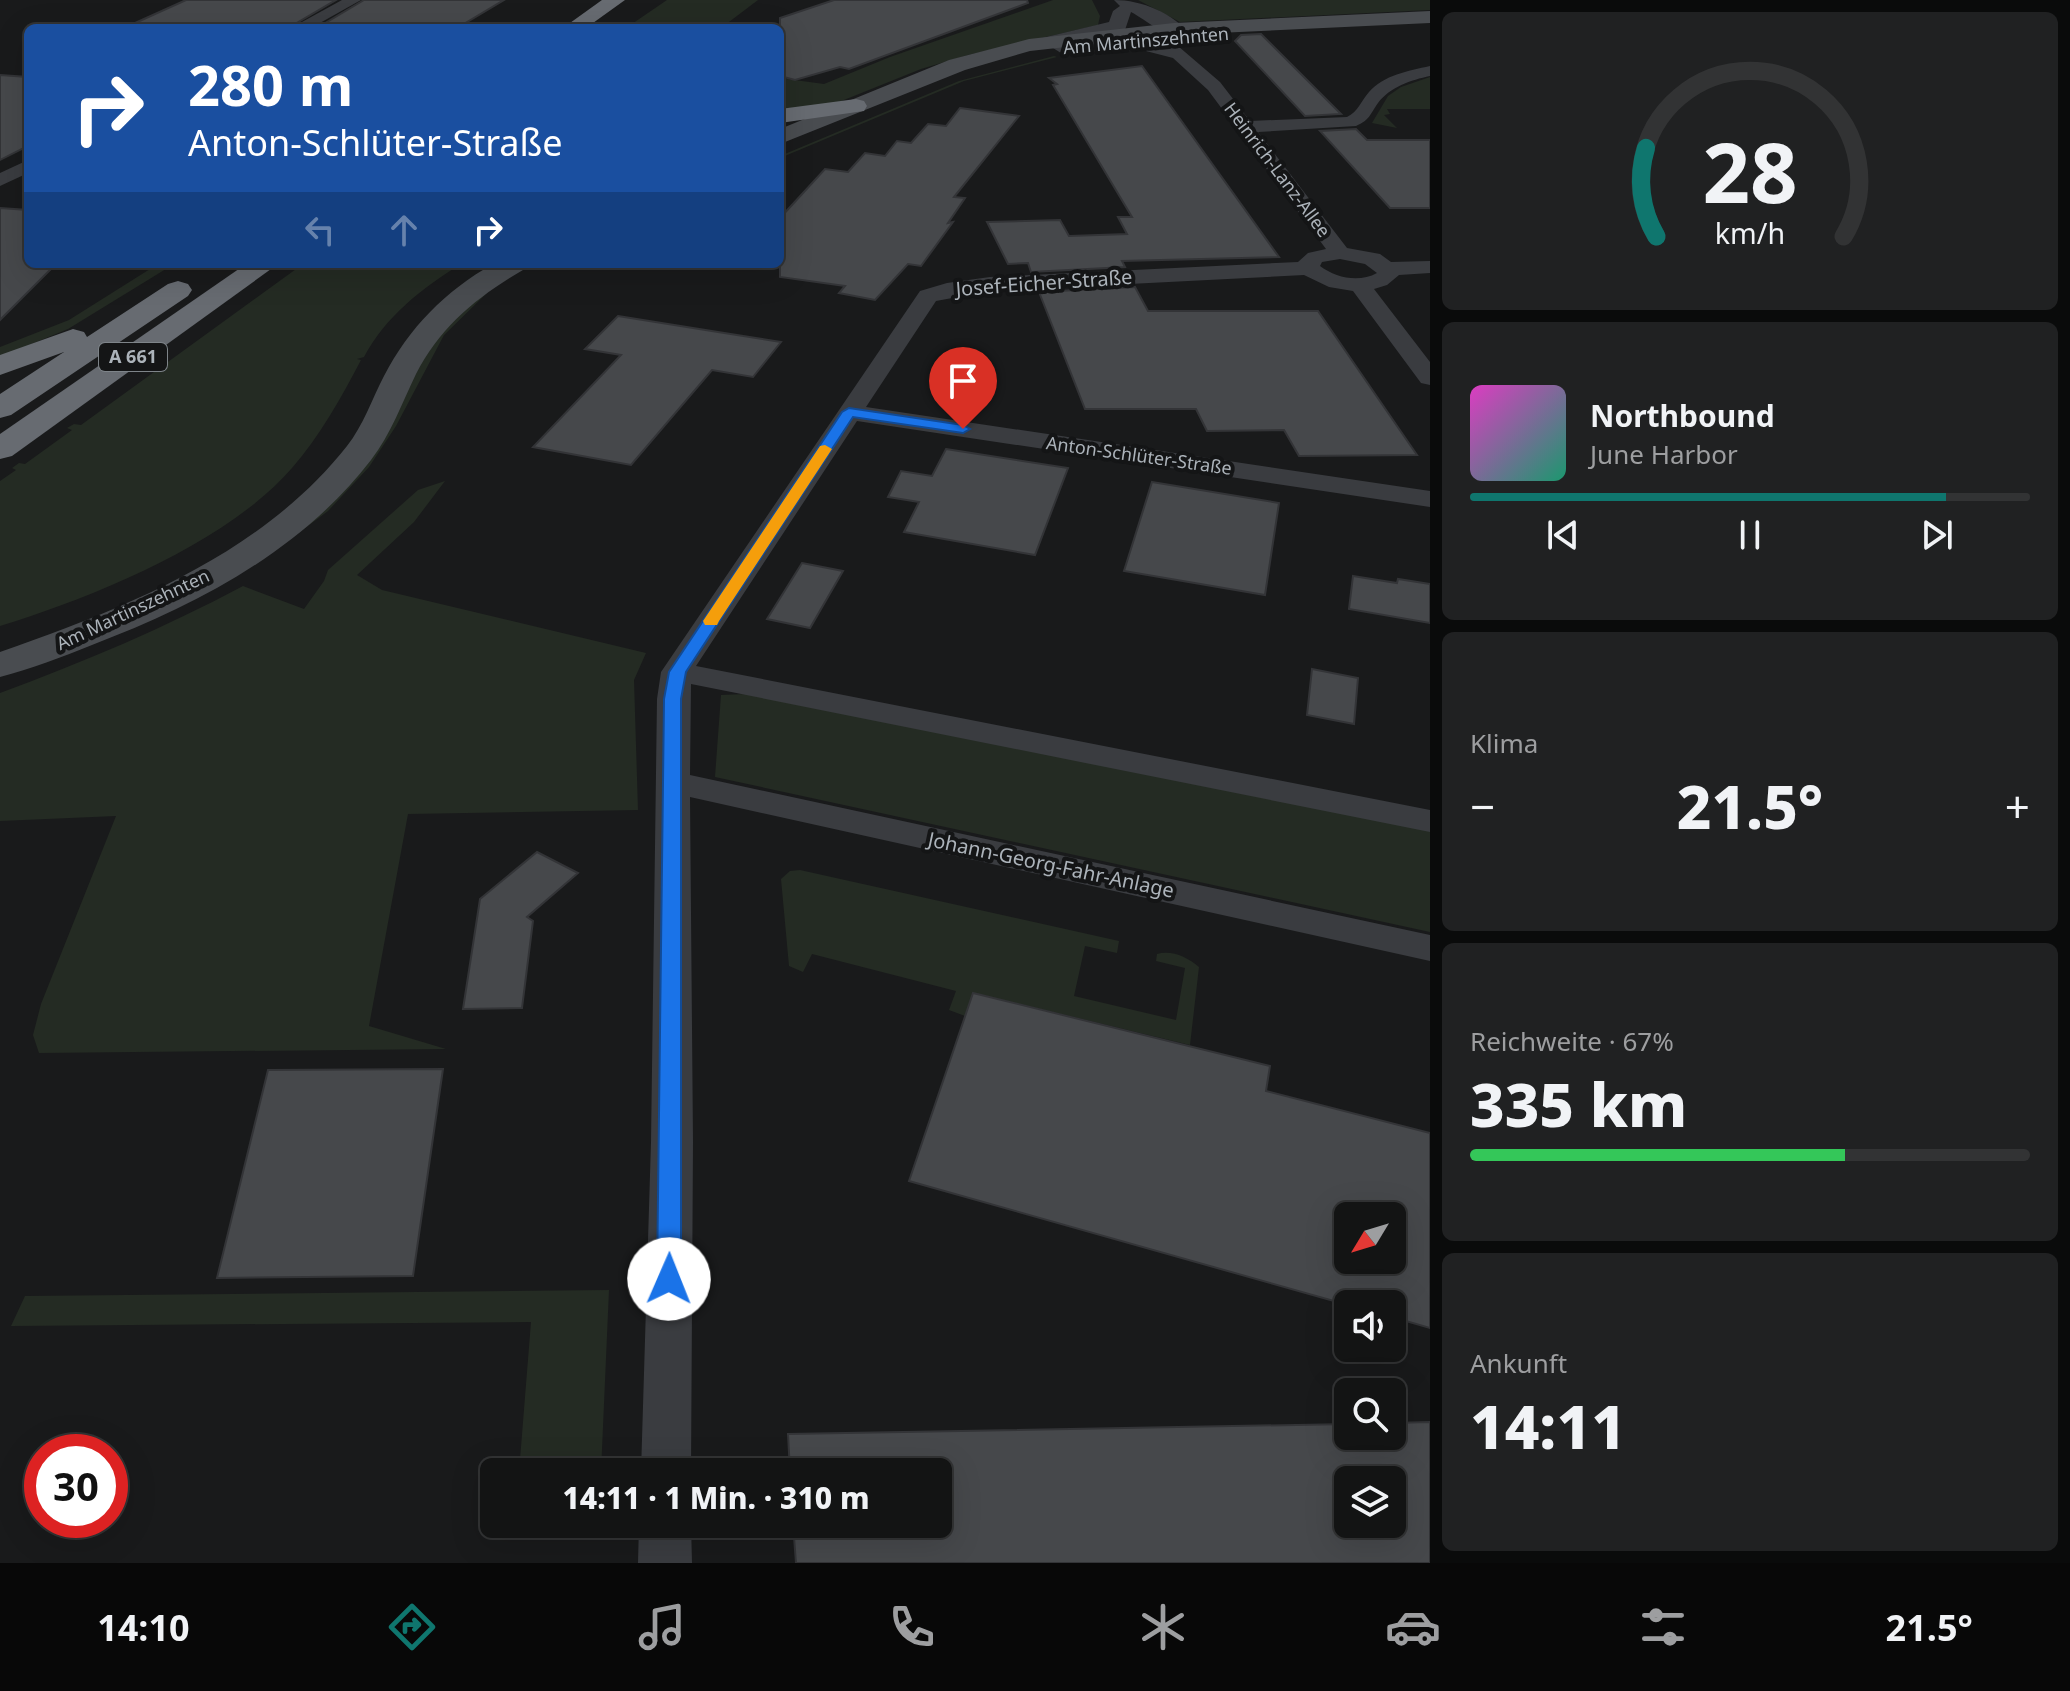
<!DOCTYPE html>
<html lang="de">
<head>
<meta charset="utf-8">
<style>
	:root { --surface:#131414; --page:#202122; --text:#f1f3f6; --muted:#9d9ea0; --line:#323334; --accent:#0f766e }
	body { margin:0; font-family:"Noto Sans",sans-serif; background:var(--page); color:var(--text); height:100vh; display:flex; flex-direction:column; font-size:30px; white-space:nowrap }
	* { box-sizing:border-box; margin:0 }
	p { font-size:26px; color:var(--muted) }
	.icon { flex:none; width:44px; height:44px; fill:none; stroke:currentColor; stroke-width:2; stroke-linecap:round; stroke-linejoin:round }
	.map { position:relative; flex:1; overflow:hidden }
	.details { display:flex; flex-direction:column; gap:12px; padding:12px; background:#0a0b0b; width:640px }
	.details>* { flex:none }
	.guide { position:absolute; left:24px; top:24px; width:760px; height:244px; border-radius:12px; box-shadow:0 8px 32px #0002,0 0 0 2px var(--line); background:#1a4fa0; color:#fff; overflow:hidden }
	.needle { width:52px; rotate:232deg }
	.fabs { position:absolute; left:1334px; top:1202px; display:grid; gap:16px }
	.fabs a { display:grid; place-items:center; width:72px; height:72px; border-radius:12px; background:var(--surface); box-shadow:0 8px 32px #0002,0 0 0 2px var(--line); font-size:40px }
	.speed { position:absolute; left:24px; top:1434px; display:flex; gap:16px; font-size:40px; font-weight:700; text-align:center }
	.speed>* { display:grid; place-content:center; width:104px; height:104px; border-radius:50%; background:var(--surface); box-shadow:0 8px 32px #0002,0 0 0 2px var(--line); line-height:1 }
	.speed .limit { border:12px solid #d22; background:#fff; color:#111 }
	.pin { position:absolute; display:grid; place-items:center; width:68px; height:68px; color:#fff; margin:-82px -34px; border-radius:50% 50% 50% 0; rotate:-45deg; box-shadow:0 0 8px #0007 }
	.pin .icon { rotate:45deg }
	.me { position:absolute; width:88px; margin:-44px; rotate:1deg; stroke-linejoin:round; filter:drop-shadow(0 0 6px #0008) }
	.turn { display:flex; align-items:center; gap:28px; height:168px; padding:0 32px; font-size:36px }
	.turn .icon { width:104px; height:104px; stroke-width:2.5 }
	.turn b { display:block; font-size:56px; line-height:68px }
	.lanes { display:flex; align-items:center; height:76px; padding:0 32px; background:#0003; justify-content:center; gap:40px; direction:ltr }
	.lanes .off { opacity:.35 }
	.big { font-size:60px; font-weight:800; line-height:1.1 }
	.details .card { flex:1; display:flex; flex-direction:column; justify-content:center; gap:12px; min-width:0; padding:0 28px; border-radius:12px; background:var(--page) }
	.details .dial { align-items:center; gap:0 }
	.dial svg { height:208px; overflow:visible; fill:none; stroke:var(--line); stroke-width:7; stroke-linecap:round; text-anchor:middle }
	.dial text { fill:var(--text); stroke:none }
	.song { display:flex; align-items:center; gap:24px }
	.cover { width:96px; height:96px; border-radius:12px; background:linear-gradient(135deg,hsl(310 70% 55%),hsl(160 70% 35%)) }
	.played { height:8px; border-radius:4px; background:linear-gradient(90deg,var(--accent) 85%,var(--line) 85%) }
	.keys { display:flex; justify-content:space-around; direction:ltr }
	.heat { display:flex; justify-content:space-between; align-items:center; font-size:44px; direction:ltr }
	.charge { height:12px; border-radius:6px; background:linear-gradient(90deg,#34c759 67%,var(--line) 0) }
	.trip { position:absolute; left:480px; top:1458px; width:472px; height:80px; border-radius:12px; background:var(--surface); box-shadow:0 8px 32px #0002,0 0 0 2px var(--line); font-weight:800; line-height:80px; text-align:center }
	.dock { display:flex; height:128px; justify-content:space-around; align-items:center; background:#080808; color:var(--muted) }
	.dock .icon { width:56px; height:56px }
	.dock .selected { color:var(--accent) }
	.dock b { font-size:36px; color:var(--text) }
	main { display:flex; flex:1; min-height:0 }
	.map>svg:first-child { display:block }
	.green { fill:#242b23 }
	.building { fill:#46484b; stroke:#333437; stroke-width:2; fill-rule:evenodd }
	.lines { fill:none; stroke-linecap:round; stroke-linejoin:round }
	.minor { fill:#3a3c40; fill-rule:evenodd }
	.tertiary { fill:#3a3c40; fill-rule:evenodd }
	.secondary { fill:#494c50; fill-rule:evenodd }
	.motorway { fill:#676b71; fill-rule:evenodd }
	.route { fill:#1a73e8; stroke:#114b97; stroke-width:2 }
	.slow { fill:#f59e0b }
	.labels { text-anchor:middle; stroke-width:8; stroke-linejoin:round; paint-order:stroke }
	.far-street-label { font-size:18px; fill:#acb3ba; stroke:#141516 }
	.shield { fill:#141516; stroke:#7e8489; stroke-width:2 }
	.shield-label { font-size:18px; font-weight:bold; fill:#acb3ba }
	.street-label { font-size:20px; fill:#acb3ba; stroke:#141516 }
</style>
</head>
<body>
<main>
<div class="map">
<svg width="1430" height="1563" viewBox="0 0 1430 1563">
	<rect width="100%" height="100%" fill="#191a1b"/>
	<!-- green -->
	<g class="green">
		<path d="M667 0H758L721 28H626Z"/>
		<path d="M1053 0H1092L1100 16 1098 25 968 55 921 69 839 102 780 112V78L824 84 890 57Z"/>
		<path d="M1138 0H1430V10L1180 22Z"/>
		<path d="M1054 56 1057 57 964 81 780 158V156L959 81Z"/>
		<path d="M1430 77V109H1387L1390 114 1384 115 1397 128 1372 123 1388 96 1401 87Z"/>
		<path d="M158 264H174L68 329 0 357V347L69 320Z"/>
		<path d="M303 264H461C422 288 386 316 364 357L357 359 361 360C341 398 320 436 292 468 227 543 94 597 0 626V481L16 470 12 468 19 463 25 464 72 430 67 428 74 424 81 425Z"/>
		<path d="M490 290 444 335 396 426 369 467 328 511 269 555 450 321Z"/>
		<path d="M445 481 414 522 357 575 382 590 646 653 634 680 638 810 408 814 369 1026 446 1049 39 1053 33 1035 41 1004 116 816 0 821V693C84 662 164 628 243 586L304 609 324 581 328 570 418 490Z"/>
		<path d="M746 694 1430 830V932L715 777 721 695Z"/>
		<path d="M800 870 1119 941 1117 953 1085 946 1074 996 1176 1020 1185 968 1156 961 1157 954C1172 950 1187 957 1199 967L1190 1045 974 993 965 1016 949 1010 956 991 812 954 803 972 789 966 781 879 790 871Z"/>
		<path d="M609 1290 601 1472H519L531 1322 11 1326 25 1296Z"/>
		<path d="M515 1524H599L598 1538 513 1539Z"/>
	</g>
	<!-- building -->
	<g class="building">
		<path d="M186 0H336L288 28H124Z"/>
		<path d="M364 0H504L457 28H317Z"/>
		<path d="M834 0H1027L1028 3 849 69 840 67 795 80 780 76V18Z"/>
		<path d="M1261 34 1341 114 1305 116 1235 41 1241 35Z"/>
		<path d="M1142 66 1279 257 1122 261 1125 267 1031 272 1028 263 1008 264 987 222 1060 220 1069 236 1127 234 1118 217H1132L1053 85 1057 84 1049 78Z"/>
		<path d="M0 75 28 77V146L0 160Z"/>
		<path d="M960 108 1019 116 954 197 965 198 948 223 953 222 921 266 908 264 875 300 839 293 845 286 780 277V218L825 169 848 172 865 153 885 156 897 141 911 143 928 124 946 126Z"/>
		<path d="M1356 129 1367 140H1430V208H1390L1320 131Z"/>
		<path d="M0 208 28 210V264H56L0 320Z"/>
		<path d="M1135 287 1148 311H1318L1417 455 1299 456 1284 430 1207 431 1196 409H1085L1039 292Z"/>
		<path d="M618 316 718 332 781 342 753 377 712 370 631 465 533 447 621 355 585 349Z"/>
		<path d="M946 449 1068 468 1035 555 904 532 919 502 888 497 901 471 932 476Z"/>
		<path d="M1152 482 1279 503 1265 595 1124 571Z"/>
		<path d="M802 563 843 571 810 628 767 619Z"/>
		<path d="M1353 576 1397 583 1398 579 1430 584V623L1349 609Z"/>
		<path d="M1312 669 1358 678 1354 724 1307 715Z"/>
		<path d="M537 852 578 873 527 917 533 921 522 1008 463 1009 480 899Z"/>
		<path d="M973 993 1270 1066 1266 1091 1430 1133V1328L1392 1317V1304L1348 1305 909 1181ZM1348 1216H1392V1260H1348Z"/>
		<path d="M443 1069 413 1276 217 1278 268 1070Z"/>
		<path d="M1430 1422V1563H796L793 1524H938V1472H790L788 1434 1348 1424V1436H1392V1423ZM1348 1480H1392V1524H1348Z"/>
	</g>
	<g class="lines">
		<!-- minor -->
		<g class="minor">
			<path d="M342 0H361L311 28H291Z"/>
			<path d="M1158 32 1164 34 1220 82 1250 121 1347 117C1358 112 1361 101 1369 92 1384 75 1408 71 1430 66V76C1411 80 1390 87 1378 103 1370 114 1370 120 1356 126L1258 132 1347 248 1380 254 1391 262 1430 261V273L1399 275 1387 285 1374 289 1430 362V385L1421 383 1353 291 1329 287 1304 275 990 291 936 301 866 407 1430 491V507L857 421 696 666 1430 810V832L691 684 690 775 1430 935V961L690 797 693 1142 691 1472H641L651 1142 657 699 661 672 920 291 947 283 990 277 1298 262 1308 253 1326 249 1208 90 1173 58 1142 50 1061 53 1053 48 1061 43 1142 40 1156 44 1150 37ZM1340 259 1365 264 1377 273C1359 283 1336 278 1320 266L1322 262Z"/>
			<path d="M28 160V173L0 186V173Z"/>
			<path d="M639 1524H691L692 1563H638Z"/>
		</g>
		<!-- tertiary -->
		<path class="tertiary" d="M1114 0C1142 0 1173 13 1192 36L1182 42C1168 38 1146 20 1131 12L1125 30 1049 48 1039 42 1042 38 1109 22 1113 11 1120 6Z"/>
		<!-- secondary -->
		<g class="secondary">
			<path d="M1430 11V23L1174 35 1030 51 965 70 780 144V129L949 60 1029 39 1174 23Z"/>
			<path d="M493 264H527L523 270C478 296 440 327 416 374 402 403 391 434 371 460 301 551 197 605 92 645 62 657 31 669 0 677V652C126 608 262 554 347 446 363 426 372 399 384 376 409 328 445 291 493 264Z"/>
		</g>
		<!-- motorway -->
		<g class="motorway">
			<path d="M602 0H625L586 28H563Z"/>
			<path d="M856 99 864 101 867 106 864 111 780 123V109Z"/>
			<path d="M246 264H278L12 456 0 459V434Z"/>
			<path d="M178 281 188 284 192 290 188 296 11 415 0 418V394L64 352 0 375V355L73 329 84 332 87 337 168 284Z"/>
		</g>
	</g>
	<!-- route -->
	<path class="route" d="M849 408 963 425 970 429 963 433 853 417 686 672 681 699V1279L678 1286 669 1290 660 1286 657 1279 664 699 669 672 842 412Z"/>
	<!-- slow -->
	<path class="slow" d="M825 445 832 449 719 621 717 625H705L703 621 820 446Z"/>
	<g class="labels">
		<!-- far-street labels -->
		<g class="far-street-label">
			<text transform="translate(1146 41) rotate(-5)" y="6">Am Martinszehnten</text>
			<text transform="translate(1277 170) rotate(53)" y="6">Heinrich-Lanz-Allee</text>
			<text transform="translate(1139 456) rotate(8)" y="6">Anton-Schlüter-Straße</text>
			<text transform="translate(133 610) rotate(-25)" y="6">Am Martinszehnten</text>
		</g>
		<!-- shield labels -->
		<rect class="shield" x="99" y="343" width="68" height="28" rx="6"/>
		<g class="shield-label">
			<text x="133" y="363">A 661</text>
		</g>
		<!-- street labels -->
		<g class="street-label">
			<text transform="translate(1044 283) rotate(-4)" y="7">Josef-Eicher-Straße</text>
			<text transform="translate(1051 865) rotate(12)" y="7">Johann-Georg-Fahr-Anlage</text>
		</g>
	</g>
</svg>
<div class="fabs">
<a><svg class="needle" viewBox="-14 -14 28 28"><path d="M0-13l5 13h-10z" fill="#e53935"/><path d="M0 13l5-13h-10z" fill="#9d9ea0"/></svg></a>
<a><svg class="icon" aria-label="sound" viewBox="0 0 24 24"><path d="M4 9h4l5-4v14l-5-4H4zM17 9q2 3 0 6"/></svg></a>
<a><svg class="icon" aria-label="search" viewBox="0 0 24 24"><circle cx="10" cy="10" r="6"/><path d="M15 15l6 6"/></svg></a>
<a><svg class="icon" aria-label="layers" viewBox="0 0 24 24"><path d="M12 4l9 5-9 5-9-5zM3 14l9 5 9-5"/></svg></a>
</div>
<div class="speed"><div class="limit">30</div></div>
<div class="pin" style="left:963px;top:429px;background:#d93025"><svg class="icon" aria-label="arrive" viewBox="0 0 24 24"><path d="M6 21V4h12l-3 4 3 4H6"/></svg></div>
<svg class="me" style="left:669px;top:1279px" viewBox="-20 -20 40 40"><circle r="19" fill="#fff"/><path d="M0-13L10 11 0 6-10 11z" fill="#1a73e8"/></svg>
<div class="trip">14:11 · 1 Min. · 310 m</div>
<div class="guide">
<div class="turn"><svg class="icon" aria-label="right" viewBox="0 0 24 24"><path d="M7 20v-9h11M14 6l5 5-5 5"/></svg><div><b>280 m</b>Anton-Schlüter-Straße</div></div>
<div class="lanes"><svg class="icon off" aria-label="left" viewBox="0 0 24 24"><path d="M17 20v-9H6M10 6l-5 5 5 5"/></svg><svg class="icon off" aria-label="ahead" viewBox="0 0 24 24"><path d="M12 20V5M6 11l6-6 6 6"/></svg><svg class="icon" aria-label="right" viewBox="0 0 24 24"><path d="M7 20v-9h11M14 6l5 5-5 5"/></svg></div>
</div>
</div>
<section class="details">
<div class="card dial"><svg viewBox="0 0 100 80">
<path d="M14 69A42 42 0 1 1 86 69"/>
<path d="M14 69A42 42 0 0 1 10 35" stroke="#0f766e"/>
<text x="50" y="56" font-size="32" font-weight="700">28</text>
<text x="50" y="72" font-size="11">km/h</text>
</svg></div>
<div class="card">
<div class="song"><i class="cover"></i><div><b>Northbound</b><p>June Harbor</p></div></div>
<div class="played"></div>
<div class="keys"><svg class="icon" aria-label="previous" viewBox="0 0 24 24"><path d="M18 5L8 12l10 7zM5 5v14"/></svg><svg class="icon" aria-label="pause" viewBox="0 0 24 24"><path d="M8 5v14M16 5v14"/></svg><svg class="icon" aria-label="next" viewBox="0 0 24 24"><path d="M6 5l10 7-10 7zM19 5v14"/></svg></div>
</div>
<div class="card"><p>Klima</p>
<div class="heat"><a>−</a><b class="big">21.5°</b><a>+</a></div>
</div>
<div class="card"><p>Reichweite · 67%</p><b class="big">335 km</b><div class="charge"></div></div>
<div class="card"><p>Ankunft</p><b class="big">14:11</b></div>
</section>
</main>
<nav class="dock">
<b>14:10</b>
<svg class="icon selected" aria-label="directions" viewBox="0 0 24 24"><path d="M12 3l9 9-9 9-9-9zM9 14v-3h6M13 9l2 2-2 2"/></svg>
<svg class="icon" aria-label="music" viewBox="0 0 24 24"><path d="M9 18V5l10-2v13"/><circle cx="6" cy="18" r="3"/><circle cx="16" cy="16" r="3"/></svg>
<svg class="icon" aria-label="phone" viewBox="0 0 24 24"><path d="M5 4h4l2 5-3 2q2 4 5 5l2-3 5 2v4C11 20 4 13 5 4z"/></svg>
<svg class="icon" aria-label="climate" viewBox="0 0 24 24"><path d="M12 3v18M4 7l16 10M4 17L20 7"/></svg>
<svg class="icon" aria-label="car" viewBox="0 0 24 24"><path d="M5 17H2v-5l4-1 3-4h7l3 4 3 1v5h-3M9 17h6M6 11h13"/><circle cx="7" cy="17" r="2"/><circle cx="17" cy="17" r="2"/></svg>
<svg class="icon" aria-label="filters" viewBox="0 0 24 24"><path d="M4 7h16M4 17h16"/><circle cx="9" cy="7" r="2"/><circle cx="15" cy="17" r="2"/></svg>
<b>21.5°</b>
</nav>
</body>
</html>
